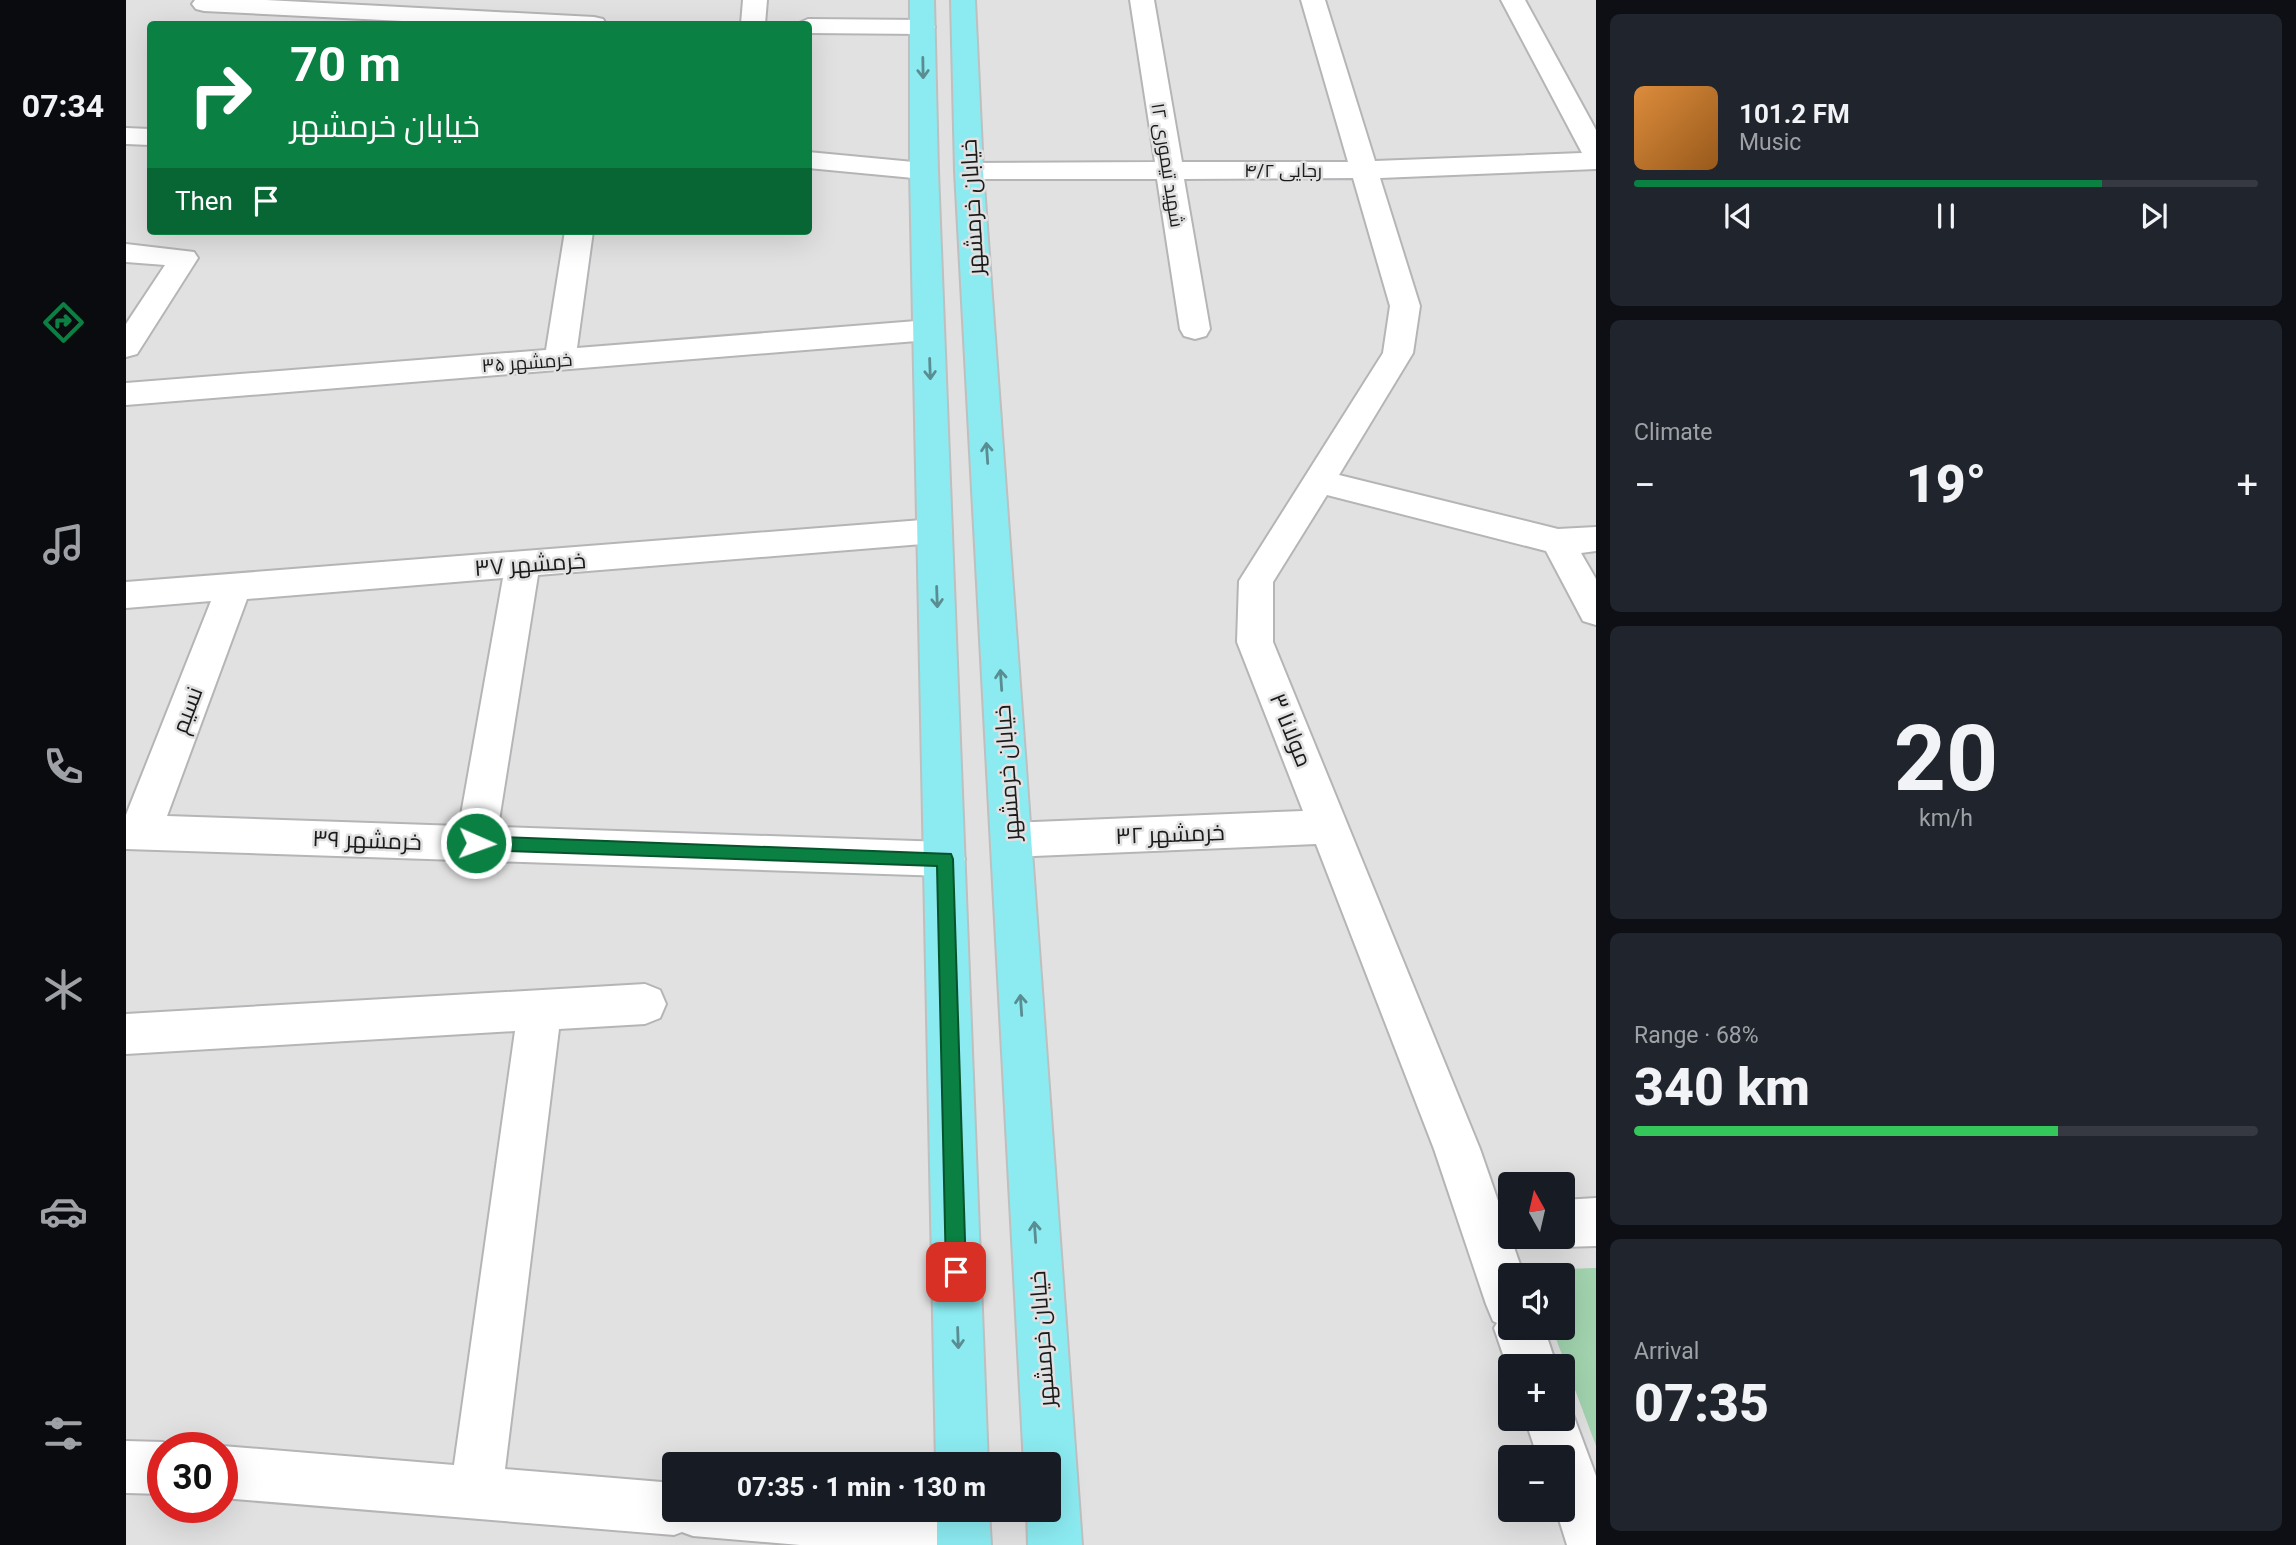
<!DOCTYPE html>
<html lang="en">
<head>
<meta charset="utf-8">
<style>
	:root { --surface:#171b24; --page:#20242c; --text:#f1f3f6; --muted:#9ea1a6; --line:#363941; --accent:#0b8043 }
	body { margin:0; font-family:Roboto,Cairo,sans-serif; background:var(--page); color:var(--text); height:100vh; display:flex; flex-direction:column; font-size:26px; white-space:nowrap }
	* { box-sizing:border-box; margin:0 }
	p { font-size:23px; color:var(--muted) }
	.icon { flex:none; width:38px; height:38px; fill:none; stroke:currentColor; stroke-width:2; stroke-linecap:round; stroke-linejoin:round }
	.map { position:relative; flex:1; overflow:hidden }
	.side { display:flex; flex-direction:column; gap:14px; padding:14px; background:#0d0f14; width:700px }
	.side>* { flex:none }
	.banner { position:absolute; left:21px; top:21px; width:665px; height:214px; border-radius:7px; box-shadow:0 7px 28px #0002; background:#0b8043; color:#fff; overflow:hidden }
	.needle { width:46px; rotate:352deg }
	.controls { position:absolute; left:1372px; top:1172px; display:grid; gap:14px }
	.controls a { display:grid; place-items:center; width:77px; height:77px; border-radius:7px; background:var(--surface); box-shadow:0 7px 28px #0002; font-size:35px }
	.speed { position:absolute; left:21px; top:1432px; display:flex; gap:14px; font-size:35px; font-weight:700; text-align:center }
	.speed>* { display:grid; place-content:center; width:91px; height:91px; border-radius:50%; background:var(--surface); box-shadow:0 7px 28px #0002; line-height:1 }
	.speed .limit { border:10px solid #d22; background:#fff; color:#111 }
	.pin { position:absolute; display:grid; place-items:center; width:60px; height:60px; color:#fff; margin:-30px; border-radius:14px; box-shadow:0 4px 10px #0006 }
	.me { position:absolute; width:77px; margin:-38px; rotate:92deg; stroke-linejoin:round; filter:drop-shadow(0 0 5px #0008) }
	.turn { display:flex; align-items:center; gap:24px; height:147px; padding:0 28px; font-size:32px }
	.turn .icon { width:91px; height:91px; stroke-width:2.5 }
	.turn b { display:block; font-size:49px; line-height:60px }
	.then { display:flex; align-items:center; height:66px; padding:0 28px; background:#0003; gap:14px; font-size:26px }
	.big { font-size:52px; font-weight:800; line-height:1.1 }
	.side .tile { flex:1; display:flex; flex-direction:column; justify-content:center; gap:10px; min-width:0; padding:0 24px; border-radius:10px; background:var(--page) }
	.side .dial { align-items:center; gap:0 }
	.dial b { font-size:91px; line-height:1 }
	.song { display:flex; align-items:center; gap:21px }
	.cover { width:84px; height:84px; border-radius:10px; background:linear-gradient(135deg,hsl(30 70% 55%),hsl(30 70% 35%)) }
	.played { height:7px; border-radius:4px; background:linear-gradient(90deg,var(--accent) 75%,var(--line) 75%) }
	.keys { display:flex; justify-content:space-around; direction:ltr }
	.heat { display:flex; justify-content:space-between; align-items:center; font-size:38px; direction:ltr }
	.charge { height:10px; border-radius:5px; background:linear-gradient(90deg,#34c759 68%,var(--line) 0) }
	.trip { position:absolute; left:536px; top:1452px; width:399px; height:70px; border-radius:7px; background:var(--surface); box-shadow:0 7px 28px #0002; font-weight:800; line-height:70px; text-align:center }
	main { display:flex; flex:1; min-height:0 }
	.tabs { display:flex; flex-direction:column; width:126px; justify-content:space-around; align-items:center; background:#090b0e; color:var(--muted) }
	.tabs .icon { width:49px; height:49px }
	.tabs .on { color:var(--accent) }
	.tabs b { font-size:32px; color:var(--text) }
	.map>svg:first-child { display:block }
	.green { fill:#a2d4af }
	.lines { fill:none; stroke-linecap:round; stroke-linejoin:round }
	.minor-casing { stroke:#b5b5b7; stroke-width:4 }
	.major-casing { stroke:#bfbfbf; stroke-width:4 }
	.minor { fill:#fff; fill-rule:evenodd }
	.major { fill:#8bebf1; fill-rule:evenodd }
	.oneway { stroke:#598d91 }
	.route { fill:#0b8043; stroke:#07532c; stroke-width:2 }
	.labels { text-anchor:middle; stroke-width:5; stroke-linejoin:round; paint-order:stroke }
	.far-street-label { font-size:19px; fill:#1b1b1b; stroke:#e1e1e2 }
	.street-label { font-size:23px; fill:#1b1b1b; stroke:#e1e1e2 }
</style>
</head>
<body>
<main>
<nav class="tabs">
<b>07:34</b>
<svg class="icon on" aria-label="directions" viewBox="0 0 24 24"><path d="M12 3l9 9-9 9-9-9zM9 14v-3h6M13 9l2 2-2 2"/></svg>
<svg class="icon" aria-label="music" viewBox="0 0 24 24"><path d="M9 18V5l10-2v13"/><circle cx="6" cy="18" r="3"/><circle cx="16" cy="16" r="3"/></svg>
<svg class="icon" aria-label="phone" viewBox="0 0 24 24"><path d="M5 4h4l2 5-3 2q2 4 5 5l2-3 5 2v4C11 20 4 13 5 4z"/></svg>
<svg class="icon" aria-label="climate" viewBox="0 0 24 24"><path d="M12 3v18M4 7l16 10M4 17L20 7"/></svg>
<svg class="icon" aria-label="car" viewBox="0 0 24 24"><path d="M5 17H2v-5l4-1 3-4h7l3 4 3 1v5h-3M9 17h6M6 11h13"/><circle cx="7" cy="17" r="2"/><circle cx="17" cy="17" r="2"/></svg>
<svg class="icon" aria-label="filters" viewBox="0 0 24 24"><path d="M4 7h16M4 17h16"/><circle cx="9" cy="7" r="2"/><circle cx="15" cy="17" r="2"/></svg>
</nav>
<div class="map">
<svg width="1470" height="1545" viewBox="0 0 1470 1545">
	<rect width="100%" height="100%" fill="#e1e1e2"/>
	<!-- green -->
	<path class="green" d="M1470 1268V1446L1426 1328H1437V1276H1406L1404 1270Z"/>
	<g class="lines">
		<!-- minor casing -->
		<g class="minor-casing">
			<g id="minor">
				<path d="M69 0H140L468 17 477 19 480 24H336L78 11 70 9 66 4Z"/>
				<path d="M617 0H641L639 24H615Z"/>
				<path d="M1004 0H1028L1056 162H1222L1175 0H1199L1249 161 1456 153 1375 0H1399L1470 130V169L1254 178 1294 306 1287 353 1213 475 1432 529 1470 527V551L1455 553 1470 579V625L1457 621 1420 551 1201 495 1147 582V642L1354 1149 1398 1276H1384V1328H1418L1431 1367H1384V1375L1368 1328 1371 1323 1367 1321 1360 1304 1308 1149 1190 844 885 857 871 852 865 840 871 828 885 823 1177 811 1111 642 1113 581 1257 353 1264 306 1227 178 1058 179 1084 329 1080 336 1069 339 1058 336 1054 329 1031 179H843L833 177 829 171 833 165 843 163 1029 162Z"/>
				<path d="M682 19 797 20 806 22 809 27 806 32 797 34 682 33V24H671Z"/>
				<path d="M0 128 24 129V145L0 144Z"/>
				<path d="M682 152 798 163 808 165 812 171 808 177 798 179 682 168Z"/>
				<path d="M439 231H467L451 348 803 320 814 323 818 330 814 337 803 340 0 405V383L420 350Z"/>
				<path d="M0 244 68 252 72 258 11 354 0 357V324L39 265 0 262Z"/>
				<path d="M809 519 821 522 826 531 821 540 809 543 412 575 372 827 819 842 833 847 839 859 833 871 819 876 0 849V815L85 601 0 608V582ZM377 578 333 826 41 816 121 599Z"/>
				<path d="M519 984 534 990 540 1004 534 1018 519 1024 433 1029 379 1469 548 1483V1510H849L857 1513 864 1532 859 1545H674L567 1536 556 1532 548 1535 96 1498V1447H93L96 1446 328 1465 389 1031 0 1054V1014Z"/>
				<path d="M1470 1198V1246L1437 1247 1420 1240 1419 1237H1437V1200Z"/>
				<path d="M1437 1399 1442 1401 1470 1476V1545H1441L1430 1510H1437V1458H1412L1399 1419H1437Z"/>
				<path d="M0 1441 37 1442 49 1447H37V1494L0 1493Z"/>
			</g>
		</g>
		<!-- major casing -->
		<g class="major-casing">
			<g id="major">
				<path d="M784 0H808L812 171 862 1465H810L784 171Z"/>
				<path d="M825 0H849L857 171 956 1545H902L901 1510H922V1465H898L829 171Z"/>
				<path d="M811 1510H863L865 1545H811Z"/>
			</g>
		</g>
		<!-- minor -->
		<use href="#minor" class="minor"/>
		<!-- major -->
		<use href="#major" class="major"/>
	</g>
	<!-- one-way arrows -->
	<defs><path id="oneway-shaft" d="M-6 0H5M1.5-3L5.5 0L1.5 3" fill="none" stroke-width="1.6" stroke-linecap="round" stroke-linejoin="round" transform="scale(1.75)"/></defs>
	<g class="oneway">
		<use href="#oneway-shaft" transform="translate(797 68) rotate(89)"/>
		<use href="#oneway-shaft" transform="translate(804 369) rotate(88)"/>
		<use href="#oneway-shaft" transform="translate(861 453) rotate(-94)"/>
		<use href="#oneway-shaft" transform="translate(811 597) rotate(88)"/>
		<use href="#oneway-shaft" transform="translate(875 680) rotate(-94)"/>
		<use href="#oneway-shaft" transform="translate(895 1005) rotate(-94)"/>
		<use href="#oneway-shaft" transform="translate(909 1232) rotate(-94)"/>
		<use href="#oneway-shaft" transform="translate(832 1338) rotate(88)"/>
	</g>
	<!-- route -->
	<path class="route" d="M350 836 825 854 827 859 840 1272 837 1279 830 1282 823 1279 820 1272 811 866 350 850 344 848 342 843 344 838Z"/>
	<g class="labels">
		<!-- far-street labels -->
		<g class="far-street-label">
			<text transform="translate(1042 165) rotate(81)" y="7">شهید تیموری ۱۲</text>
			<text x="1157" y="177">رجایی ۴/۲</text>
			<text transform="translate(401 362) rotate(-4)" y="7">خرمشهر ۳۵</text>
		</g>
		<!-- street labels -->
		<g class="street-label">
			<text transform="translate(846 207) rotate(-93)" y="8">خیابان خرمشهر</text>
			<text transform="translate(404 564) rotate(-4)" y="8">خرمشهر ۳۷</text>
			<text transform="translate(61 710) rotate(-69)" y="8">نسیم</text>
			<text transform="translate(1165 730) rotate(68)" y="8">مولانا ۳</text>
			<text transform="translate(881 773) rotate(-94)" y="8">خیابان خرمشهر</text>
			<text transform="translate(1044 834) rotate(-2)" y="8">خرمشهر ۳۲</text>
			<text transform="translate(241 840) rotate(2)" y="8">خرمشهر ۳۹</text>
			<text transform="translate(916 1339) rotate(-94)" y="8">خیابان خرمشهر</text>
		</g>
	</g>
</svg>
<div class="controls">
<a><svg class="needle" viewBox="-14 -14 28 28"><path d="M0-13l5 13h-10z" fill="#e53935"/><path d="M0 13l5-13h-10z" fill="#9ea1a6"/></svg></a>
<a><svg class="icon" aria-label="sound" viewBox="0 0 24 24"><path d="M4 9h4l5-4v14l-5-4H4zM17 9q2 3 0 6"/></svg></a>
<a>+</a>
<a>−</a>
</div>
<div class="speed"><div class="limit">30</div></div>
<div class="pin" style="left:830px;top:1272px;background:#d93025"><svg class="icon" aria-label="arrive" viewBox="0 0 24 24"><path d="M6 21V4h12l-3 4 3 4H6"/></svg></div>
<svg class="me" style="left:350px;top:843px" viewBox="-20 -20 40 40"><circle r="17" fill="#0b8043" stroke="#fff" stroke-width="3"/><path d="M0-11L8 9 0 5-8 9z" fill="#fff"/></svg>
<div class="trip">07:35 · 1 min · 130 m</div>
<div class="banner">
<div class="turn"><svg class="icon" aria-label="right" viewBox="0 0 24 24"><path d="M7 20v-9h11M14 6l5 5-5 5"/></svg><div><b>70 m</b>خیابان خرمشهر</div></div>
<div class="then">Then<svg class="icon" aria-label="arrive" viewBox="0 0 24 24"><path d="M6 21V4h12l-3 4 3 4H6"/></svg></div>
</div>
</div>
<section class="side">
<div class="tile">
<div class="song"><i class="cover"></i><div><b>101.2 FM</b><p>Music</p></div></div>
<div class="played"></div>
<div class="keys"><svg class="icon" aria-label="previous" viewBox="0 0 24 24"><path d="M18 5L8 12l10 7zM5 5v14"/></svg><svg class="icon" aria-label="pause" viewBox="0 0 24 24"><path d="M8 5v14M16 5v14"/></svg><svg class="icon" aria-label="next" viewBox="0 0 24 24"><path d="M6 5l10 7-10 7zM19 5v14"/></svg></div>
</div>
<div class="tile"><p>Climate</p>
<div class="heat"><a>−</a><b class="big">19°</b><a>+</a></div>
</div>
<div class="tile dial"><b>20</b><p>km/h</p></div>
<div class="tile"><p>Range · 68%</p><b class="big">340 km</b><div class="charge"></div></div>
<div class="tile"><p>Arrival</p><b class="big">07:35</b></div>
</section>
</main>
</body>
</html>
